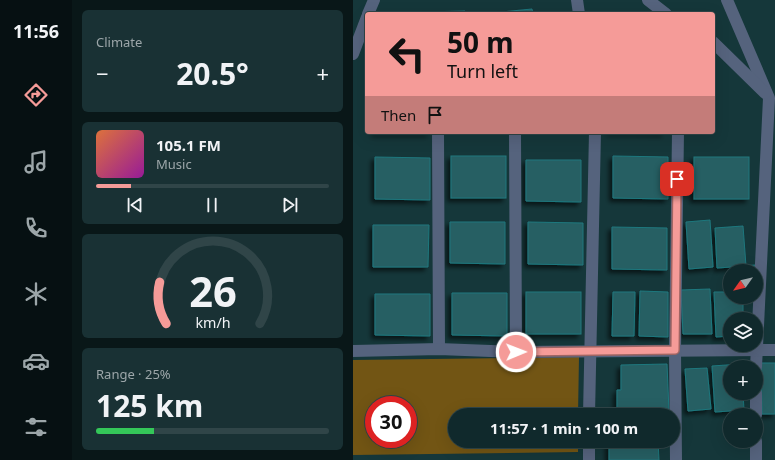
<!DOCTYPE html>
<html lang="en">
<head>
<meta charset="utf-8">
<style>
	:root { --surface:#10292c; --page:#193134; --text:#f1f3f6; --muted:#9ca6a9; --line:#304548; --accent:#f59b98 }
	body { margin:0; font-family:"Noto Sans",sans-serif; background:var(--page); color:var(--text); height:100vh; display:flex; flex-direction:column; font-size:15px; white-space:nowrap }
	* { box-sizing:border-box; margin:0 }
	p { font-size:13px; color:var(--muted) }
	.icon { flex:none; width:22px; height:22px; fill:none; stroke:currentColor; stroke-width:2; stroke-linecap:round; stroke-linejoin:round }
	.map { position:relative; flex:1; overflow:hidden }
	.panel { display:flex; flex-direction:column; gap:10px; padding:10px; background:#091718; width:281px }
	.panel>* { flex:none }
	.top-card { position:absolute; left:12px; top:12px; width:350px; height:122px; border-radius:4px; box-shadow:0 4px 16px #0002,0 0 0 1px var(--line); background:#f59b98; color:#111; overflow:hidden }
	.needle { width:26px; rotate:236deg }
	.buttons { position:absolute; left:370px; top:264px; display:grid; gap:8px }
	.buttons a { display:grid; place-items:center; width:40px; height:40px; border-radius:50%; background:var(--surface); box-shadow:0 4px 16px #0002,0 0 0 1px var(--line); font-size:20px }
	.speed { position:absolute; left:12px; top:396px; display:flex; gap:8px; font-size:20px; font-weight:700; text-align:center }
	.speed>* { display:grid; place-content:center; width:52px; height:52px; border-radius:50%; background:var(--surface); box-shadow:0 4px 16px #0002,0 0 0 1px var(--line); line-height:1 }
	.speed .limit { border:6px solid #d22; background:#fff; color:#111 }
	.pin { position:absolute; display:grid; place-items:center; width:34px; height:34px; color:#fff; margin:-17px; border-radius:8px; box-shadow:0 2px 6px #0006 }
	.me { position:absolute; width:44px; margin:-22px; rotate:89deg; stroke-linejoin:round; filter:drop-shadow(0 0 3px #0008) }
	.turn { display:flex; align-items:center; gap:14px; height:84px; padding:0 16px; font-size:18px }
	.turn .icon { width:52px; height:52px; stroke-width:2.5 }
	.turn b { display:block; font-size:28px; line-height:34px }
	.then { display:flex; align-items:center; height:38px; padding:0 16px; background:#0003; gap:8px; font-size:15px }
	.big { font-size:30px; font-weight:700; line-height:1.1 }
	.panel .tile { flex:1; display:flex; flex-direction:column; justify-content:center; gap:6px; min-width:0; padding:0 14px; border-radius:6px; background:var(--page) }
	.panel .dial { align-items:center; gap:0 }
	.dial svg { height:104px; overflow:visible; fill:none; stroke:var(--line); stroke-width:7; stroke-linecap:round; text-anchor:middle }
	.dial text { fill:var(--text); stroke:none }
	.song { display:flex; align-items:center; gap:12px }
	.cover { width:48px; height:48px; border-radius:6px; background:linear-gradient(135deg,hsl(20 70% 55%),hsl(300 70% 35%)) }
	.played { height:4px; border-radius:2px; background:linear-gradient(90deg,var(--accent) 15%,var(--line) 15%) }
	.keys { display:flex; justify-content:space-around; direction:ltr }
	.heat { display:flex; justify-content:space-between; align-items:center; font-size:22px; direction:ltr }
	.charge { height:6px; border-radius:3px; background:linear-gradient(90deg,#34c759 25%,var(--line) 0) }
	.trip { position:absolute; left:95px; top:408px; width:232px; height:40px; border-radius:20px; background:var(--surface); box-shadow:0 4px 16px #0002,0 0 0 1px var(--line); font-weight:700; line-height:40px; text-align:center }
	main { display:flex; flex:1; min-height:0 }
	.tab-bar { display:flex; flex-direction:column; width:72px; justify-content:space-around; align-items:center; background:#061012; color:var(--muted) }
	.tab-bar .icon { width:28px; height:28px }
	.tab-bar .selected { color:var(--accent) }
	.tab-bar b { font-size:18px; color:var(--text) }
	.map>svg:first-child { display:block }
	.green { fill:#725514; fill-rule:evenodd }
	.building { fill:#255f63; stroke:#1f787e; filter:url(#shadow) }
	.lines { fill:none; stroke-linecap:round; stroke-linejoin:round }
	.minor { stroke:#55637d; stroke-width:12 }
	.route-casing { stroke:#9f6563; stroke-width:10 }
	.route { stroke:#f59b98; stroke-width:7 }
</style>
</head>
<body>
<main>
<nav class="tab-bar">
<b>11:56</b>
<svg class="icon selected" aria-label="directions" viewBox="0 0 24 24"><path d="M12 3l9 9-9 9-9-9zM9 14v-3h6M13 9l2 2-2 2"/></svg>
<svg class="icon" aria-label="music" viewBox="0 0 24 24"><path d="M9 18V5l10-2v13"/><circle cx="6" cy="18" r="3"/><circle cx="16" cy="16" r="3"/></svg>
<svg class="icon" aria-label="phone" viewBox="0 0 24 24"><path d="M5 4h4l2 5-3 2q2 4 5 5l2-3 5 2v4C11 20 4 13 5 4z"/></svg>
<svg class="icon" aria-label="climate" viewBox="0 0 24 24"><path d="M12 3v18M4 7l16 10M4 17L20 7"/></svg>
<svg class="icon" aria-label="car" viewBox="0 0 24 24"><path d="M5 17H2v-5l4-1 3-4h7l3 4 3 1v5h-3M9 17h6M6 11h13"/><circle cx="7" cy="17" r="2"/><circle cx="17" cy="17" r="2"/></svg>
<svg class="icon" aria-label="filters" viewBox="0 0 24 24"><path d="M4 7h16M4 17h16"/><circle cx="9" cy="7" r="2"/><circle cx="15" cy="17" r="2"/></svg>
</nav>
<section class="panel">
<div class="tile"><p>Climate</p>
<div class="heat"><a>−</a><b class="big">20.5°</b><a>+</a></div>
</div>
<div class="tile">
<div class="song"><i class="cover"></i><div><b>105.1 FM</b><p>Music</p></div></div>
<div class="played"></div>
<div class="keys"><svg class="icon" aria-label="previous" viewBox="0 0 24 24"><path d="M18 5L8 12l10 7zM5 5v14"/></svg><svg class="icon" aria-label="pause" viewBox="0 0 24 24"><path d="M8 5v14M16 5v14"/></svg><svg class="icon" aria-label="next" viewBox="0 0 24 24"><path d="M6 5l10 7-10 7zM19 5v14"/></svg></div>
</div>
<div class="tile dial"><svg viewBox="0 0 100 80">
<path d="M14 69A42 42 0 1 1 86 69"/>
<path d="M14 69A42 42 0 0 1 9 37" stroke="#f59b98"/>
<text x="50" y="56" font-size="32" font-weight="700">26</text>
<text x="50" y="72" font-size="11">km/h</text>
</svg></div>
<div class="tile"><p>Range · 25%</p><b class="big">125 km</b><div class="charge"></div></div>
</section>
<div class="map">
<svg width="422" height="460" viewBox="0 0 422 460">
	<defs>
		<filter id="shadow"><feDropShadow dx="-3.5" dy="3.5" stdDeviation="2" flood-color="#0009"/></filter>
	</defs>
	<rect width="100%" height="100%" fill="#15373a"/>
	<!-- green -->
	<path class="green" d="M226 357 225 415H102V441H225V452L0 455V360ZM21 405H55V439H21Z"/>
	<!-- building -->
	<g class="building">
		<path d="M179 9 180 14H138V13Z"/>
		<path d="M112 11 113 14H71V12Z"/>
		<rect x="22" y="132" width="55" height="1"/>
		<path d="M257 132H312V133Z"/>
		<rect x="98" y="156" width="55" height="42"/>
		<path d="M260 156 315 157V199L260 198Z"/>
		<path d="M22 157 77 158V200L22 199Z"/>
		<rect x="341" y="157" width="55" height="42"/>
		<path d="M173 160H228V202L173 201Z"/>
		<path d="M357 220 360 267 336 269 333 222Z"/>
		<path d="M97 222H152V264L97 263Z"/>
		<path d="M175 222 230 223V265L175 264Z"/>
		<path d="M20 225H76L75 267H20Z"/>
		<path d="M390 226 393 266 364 268 362 228Z"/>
		<path d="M259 227 314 228V270L259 269Z"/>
		<path d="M402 265V271H388V266Z"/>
		<path d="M357 289 359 334H330L328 290Z"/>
		<path d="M287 291 315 292V337L286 336Z"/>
		<rect x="173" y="292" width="55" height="42"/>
		<path d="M260 292H282L281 336H259Z"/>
		<path d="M361 292H377V297H390V319H377V336L363 337Z"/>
		<path d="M99 293H154V336L99 335Z"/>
		<path d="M22 294H77V336L22 335Z"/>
		<path d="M408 363H422V414H409Z"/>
		<path d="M314 364 316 412 264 413V390H268V365Z"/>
		<path d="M388 364V367H377V393H390L391 410 362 412 359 366Z"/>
		<path d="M354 368 358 409 335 411 332 369Z"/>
		<path d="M256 441H305L306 460H256Z"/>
	</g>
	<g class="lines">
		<!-- minor -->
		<g class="minor">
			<path d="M224 0 226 14"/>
			<path d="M295 0 313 14"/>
			<path d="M374 0 416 98 403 367"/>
			<path d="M15 14 21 0"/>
			<path d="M360 42 412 93"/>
			<path d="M0 54 14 17"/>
			<path d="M85 132 86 349"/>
			<path d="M162 132 163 352"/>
			<path d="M0 351 86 349 163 352 422 350"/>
			<path d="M236 415 242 132"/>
			<path d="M403 415V393"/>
			<path d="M236 460V441"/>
			<path d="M323 460 322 350 325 132"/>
			<path d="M403 460V441"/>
		</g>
	</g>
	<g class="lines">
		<!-- route casing -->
		<g class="route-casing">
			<path id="route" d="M163 352 322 350 324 179"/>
		</g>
		<!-- route -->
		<use href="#route" class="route"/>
	</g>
</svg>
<div class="buttons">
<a><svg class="needle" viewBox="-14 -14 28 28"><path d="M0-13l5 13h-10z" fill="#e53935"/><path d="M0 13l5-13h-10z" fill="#9ca6a9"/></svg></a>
<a><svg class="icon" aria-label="layers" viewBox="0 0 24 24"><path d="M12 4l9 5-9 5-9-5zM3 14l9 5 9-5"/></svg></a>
<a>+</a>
<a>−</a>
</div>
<div class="speed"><div class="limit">30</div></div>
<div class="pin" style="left:324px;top:179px;background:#d93025"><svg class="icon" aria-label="arrive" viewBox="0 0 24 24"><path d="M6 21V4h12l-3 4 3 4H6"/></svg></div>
<svg class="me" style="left:163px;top:352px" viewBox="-20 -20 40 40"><circle r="17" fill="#f59b98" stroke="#fff" stroke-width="3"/><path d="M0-11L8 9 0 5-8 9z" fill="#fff"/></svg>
<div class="trip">11:57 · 1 min · 100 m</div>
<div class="top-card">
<div class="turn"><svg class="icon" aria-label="left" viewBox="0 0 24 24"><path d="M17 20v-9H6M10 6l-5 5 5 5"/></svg><div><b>50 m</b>Turn left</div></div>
<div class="then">Then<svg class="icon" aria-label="arrive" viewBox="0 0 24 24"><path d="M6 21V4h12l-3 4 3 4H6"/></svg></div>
</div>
</div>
</main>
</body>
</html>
